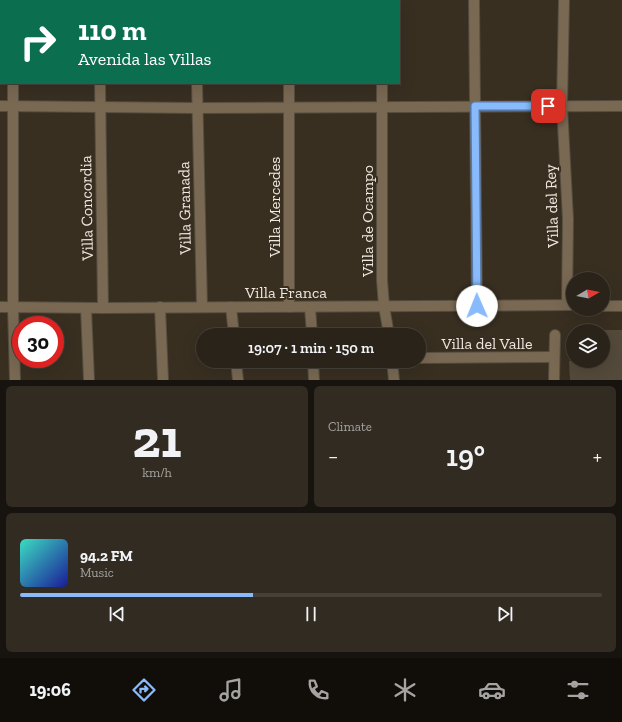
<!DOCTYPE html>
<html lang="en">
<head>
<meta charset="utf-8">
<style>
	:root { --surface:#2a2319; --page:#322b22; --text:#f1f3f6; --muted:#a5a4a2; --line:#464038; --accent:#88bafc }
	body { margin:0; font-family:"Zilla Slab",serif; background:var(--page); color:var(--text); height:100vh; display:flex; flex-direction:column; font-size:15px; white-space:nowrap }
	* { box-sizing:border-box; margin:0 }
	p { font-size:13px; color:var(--muted) }
	.icon { flex:none; width:22px; height:22px; fill:none; stroke:currentColor; stroke-width:2; stroke-linecap:round; stroke-linejoin:round }
	.map { position:relative; height:380px; overflow:hidden }
	.sheet { display:flex; flex-direction:column; gap:6px; padding:6px; background:#17130e; flex:1 }
	.sheet>* { flex:none }
	.guide { position:absolute; left:0px; top:0px; width:400px; height:84px; box-shadow:0 4px 16px #0002,0 0 0 1px var(--line); background:#0b6e4f; color:#fff; overflow:hidden }
	.needle { width:26px; rotate:80deg }
	.tools { position:absolute; left:566px; top:272px; display:grid; gap:8px }
	.tools a { display:grid; place-items:center; width:44px; height:44px; border-radius:50%; background:var(--surface); box-shadow:0 4px 16px #0002,0 0 0 1px var(--line); font-size:20px }
	.speed { position:absolute; left:12px; top:316px; display:flex; gap:8px; font-size:20px; font-weight:700; text-align:center }
	.speed>* { display:grid; place-content:center; width:52px; height:52px; border-radius:50%; background:var(--surface); box-shadow:0 4px 16px #0002,0 0 0 1px var(--line); line-height:1 }
	.speed .limit { border:6px solid #d22; background:#fff; color:#111 }
	.pin { position:absolute; display:grid; place-items:center; width:34px; height:34px; color:#fff; margin:-17px; border-radius:8px; box-shadow:0 2px 6px #0006 }
	.me { position:absolute; width:44px; margin:-22px; rotate:359deg; stroke-linejoin:round; filter:drop-shadow(0 0 3px #0008) }
	.turn { display:flex; align-items:center; gap:14px; height:84px; padding:0 12px; font-size:18px }
	.turn .icon { width:52px; height:52px; stroke-width:2.5 }
	.turn b { display:block; font-size:28px; line-height:34px }
	.big { font-size:30px; font-weight:600; line-height:1.1 }
	.sheet .widget { flex:1; display:flex; flex-direction:column; justify-content:center; gap:6px; min-width:0; padding:0 14px; border-radius:6px; background:var(--page) }
	.sheet .dial { align-items:center; gap:0 }
	.dial b { font-size:52px; line-height:1 }
	.song { display:flex; align-items:center; gap:12px }
	.cover { width:48px; height:48px; border-radius:6px; background:linear-gradient(135deg,hsl(170 70% 55%),hsl(240 70% 35%)) }
	.played { height:4px; border-radius:2px; background:linear-gradient(90deg,var(--accent) 40%,var(--line) 40%) }
	.keys { display:flex; justify-content:space-around; direction:ltr }
	.heat { display:flex; justify-content:space-between; align-items:center; font-size:22px; direction:ltr }
	.sheet .tiles { flex:1; display:grid; gap:6px; grid-template-columns:1fr 1fr }
	.widget:last-child { grid-column:span 2 }
	.trip { position:absolute; left:196px; top:328px; width:230px; height:40px; border-radius:20px; background:var(--surface); box-shadow:0 4px 16px #0002,0 0 0 1px var(--line); font-weight:600; line-height:40px; text-align:center }
	.menu { display:flex; height:64px; justify-content:space-around; align-items:center; background:#110e0a; color:var(--muted) }
	.menu .icon { width:28px; height:28px }
	.menu .on { color:var(--accent) }
	.menu b { font-size:18px; color:var(--text) }
	.map>svg:first-child { display:block }
	.shadow { fill:#0007 }
	.building { fill:#544a3b }
	.lines { fill:none; stroke-linecap:round; stroke-linejoin:round }
	.minor-casing { stroke:#554d40; stroke-width:12 }
	.tertiary-casing { stroke:#554d40; stroke-width:12 }
	.minor { stroke:#796953; stroke-width:10 }
	.tertiary { stroke:#796953; stroke-width:10 }
	.route-casing { stroke:#5879a4; stroke-width:10 }
	.route { stroke:#88bafc; stroke-width:7 }
	.labels { text-anchor:middle; stroke-width:4; stroke-linejoin:round; paint-order:stroke }
	.street-label { font-size:16px; fill:#efe8e0; stroke:#382f21 }
</style>
</head>
<body>
<div class="map">
<svg width="622" height="380" viewBox="0 0 622 380">
	<rect width="100%" height="100%" fill="#382f21"/>
	<!-- shadow -->
	<path class="shadow" d="M603 331H622V380H571L570 332H573V361H603Z"/>
	<!-- building -->
	<path class="building" d="M603 330H622V380H570L569 361H603Z"/>
	<g class="lines">
		<!-- minor casing -->
		<g class="minor-casing">
			<g id="minor">
				<path d="M12 0V1"/>
				<path d="M381 0V1"/>
				<path d="M474 0 477 306"/>
				<path d="M564 0 562 106 568 219 567 305"/>
				<path d="M101 1V0"/>
				<path d="M197 1V0"/>
				<path d="M289 1V0"/>
				<path d="M13 83V307L15 380"/>
				<path d="M100 83 103 308"/>
				<path d="M197 83 202 307"/>
				<path d="M289 83V307"/>
				<path d="M382 83V280L384 306 389 335"/>
				<path d="M0 106 196 108 622 106"/>
				<path d="M160 307 163 380"/>
				<path d="M231 307 234 335"/>
				<path d="M310 307 312 335"/>
				<path d="M86 308 89 380"/>
				<path d="M419 358 554 357"/>
				<path d="M236 361 238 380"/>
				<path d="M313 361 314 380"/>
				<path d="M392 361 394 380"/>
				<path d="M554 380 555 335"/>
			</g>
		</g>
		<!-- tertiary casing -->
		<g class="tertiary-casing">
			<g id="tertiary">
				<path d="M603 306H622"/>
				<path d="M0 307 103 308 573 305"/>
			</g>
		</g>
		<!-- minor -->
		<use href="#minor" class="minor"/>
		<!-- tertiary -->
		<use href="#tertiary" class="tertiary"/>
	</g>
	<g class="lines">
		<!-- route casing -->
		<g class="route-casing">
			<path id="route" d="M477 306 475 106H548"/>
		</g>
		<!-- route -->
		<use href="#route" class="route"/>
	</g>
	<g class="labels">
		<!-- street labels -->
		<g class="street-label">
			<text transform="translate(551 206) rotate(-92)" y="6">Villa del Rey</text>
			<text transform="translate(274 207) rotate(-90)" y="6">Villa Mercedes</text>
			<text transform="translate(86 208) rotate(-91)" y="6">Villa Concordia</text>
			<text transform="translate(184 208) rotate(-91)" y="6">Villa Granada</text>
			<text transform="translate(367 221) rotate(-90)" y="6">Villa de Ocampo</text>
			<text x="286" y="298">Villa Franca</text>
			<text x="487" y="349">Villa del Valle</text>
		</g>
	</g>
</svg>
<div class="tools">
<a><svg class="needle" viewBox="-14 -14 28 28"><path d="M0-13l5 13h-10z" fill="#e53935"/><path d="M0 13l5-13h-10z" fill="#a5a4a2"/></svg></a>
<a><svg class="icon" aria-label="layers" viewBox="0 0 24 24"><path d="M12 4l9 5-9 5-9-5zM3 14l9 5 9-5"/></svg></a>
</div>
<div class="speed"><div class="limit">30</div></div>
<div class="pin" style="left:548px;top:106px;background:#d93025"><svg class="icon" aria-label="arrive" viewBox="0 0 24 24"><path d="M6 21V4h12l-3 4 3 4H6"/></svg></div>
<svg class="me" style="left:477px;top:306px" viewBox="-20 -20 40 40"><circle r="19" fill="#fff"/><path d="M0-13L10 11 0 6-10 11z" fill="#88bafc"/></svg>
<div class="trip">19:07 · 1 min · 150 m</div>
<div class="guide">
<div class="turn"><svg class="icon" aria-label="right" viewBox="0 0 24 24"><path d="M7 20v-9h11M14 6l5 5-5 5"/></svg><div><b>110 m</b>Avenida las Villas</div></div>
</div>
</div>
<section class="sheet">
<div class="tiles">
<div class="widget dial"><b>21</b><p>km/h</p></div>
<div class="widget"><p>Climate</p>
<div class="heat"><a>−</a><b class="big">19°</b><a>+</a></div>
</div>
<div class="widget">
<div class="song"><i class="cover"></i><div><b>94.2 FM</b><p>Music</p></div></div>
<div class="played"></div>
<div class="keys"><svg class="icon" aria-label="previous" viewBox="0 0 24 24"><path d="M18 5L8 12l10 7zM5 5v14"/></svg><svg class="icon" aria-label="pause" viewBox="0 0 24 24"><path d="M8 5v14M16 5v14"/></svg><svg class="icon" aria-label="next" viewBox="0 0 24 24"><path d="M6 5l10 7-10 7zM19 5v14"/></svg></div>
</div>
</div>
</section>
<nav class="menu">
<b>19:06</b>
<svg class="icon on" aria-label="directions" viewBox="0 0 24 24"><path d="M12 3l9 9-9 9-9-9zM9 14v-3h6M13 9l2 2-2 2"/></svg>
<svg class="icon" aria-label="music" viewBox="0 0 24 24"><path d="M9 18V5l10-2v13"/><circle cx="6" cy="18" r="3"/><circle cx="16" cy="16" r="3"/></svg>
<svg class="icon" aria-label="phone" viewBox="0 0 24 24"><path d="M5 4h4l2 5-3 2q2 4 5 5l2-3 5 2v4C11 20 4 13 5 4z"/></svg>
<svg class="icon" aria-label="climate" viewBox="0 0 24 24"><path d="M12 3v18M4 7l16 10M4 17L20 7"/></svg>
<svg class="icon" aria-label="car" viewBox="0 0 24 24"><path d="M5 17H2v-5l4-1 3-4h7l3 4 3 1v5h-3M9 17h6M6 11h13"/><circle cx="7" cy="17" r="2"/><circle cx="17" cy="17" r="2"/></svg>
<svg class="icon" aria-label="filters" viewBox="0 0 24 24"><path d="M4 7h16M4 17h16"/><circle cx="9" cy="7" r="2"/><circle cx="15" cy="17" r="2"/></svg>
</nav>
</body>
</html>
